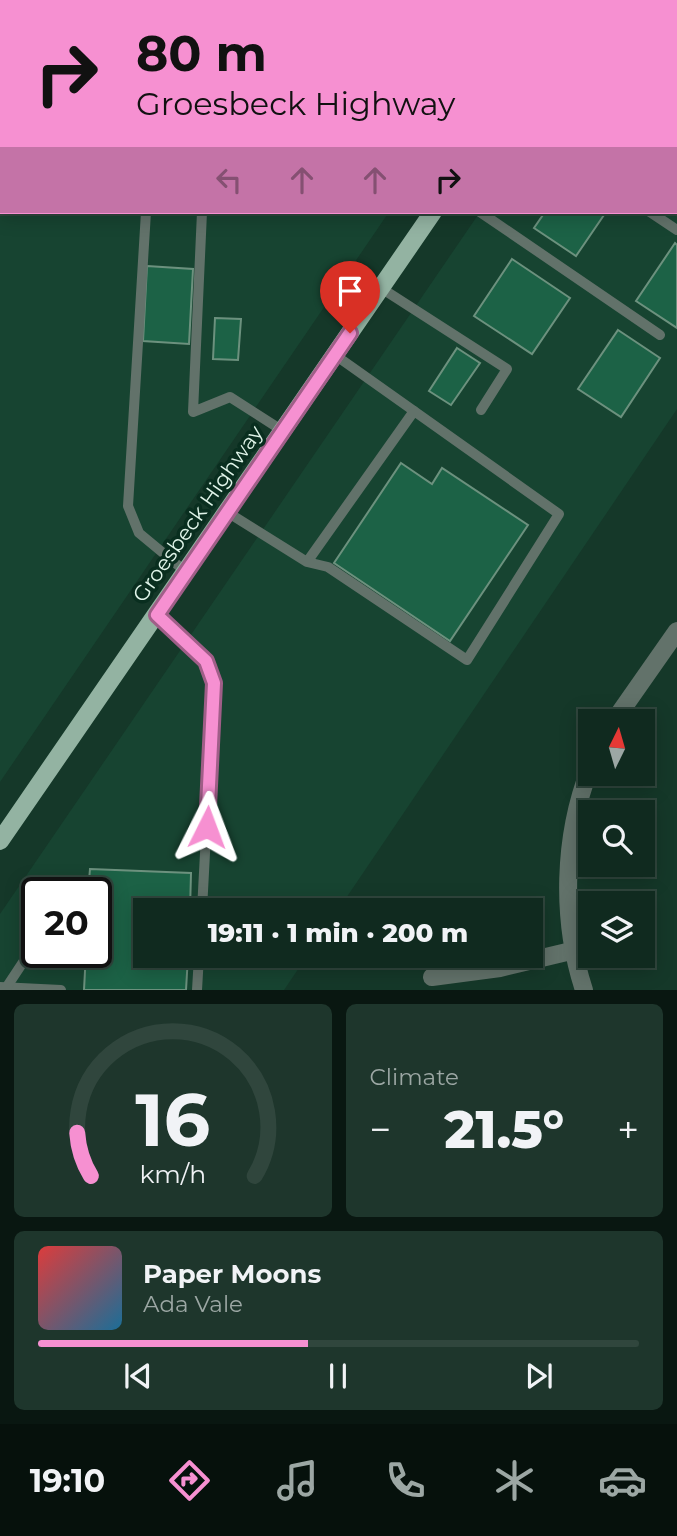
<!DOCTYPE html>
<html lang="en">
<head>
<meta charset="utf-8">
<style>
	:root { --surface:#102a1f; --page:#1e362c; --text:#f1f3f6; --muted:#9ca7a4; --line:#30463d; --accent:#f690d1 }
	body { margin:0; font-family:Montserrat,sans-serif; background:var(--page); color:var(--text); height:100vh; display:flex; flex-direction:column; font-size:26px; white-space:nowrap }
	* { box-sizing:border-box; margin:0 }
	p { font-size:23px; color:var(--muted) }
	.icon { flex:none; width:38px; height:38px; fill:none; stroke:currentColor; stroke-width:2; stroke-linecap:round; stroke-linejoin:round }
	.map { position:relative; height:990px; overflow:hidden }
	.drawer { display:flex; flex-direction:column; gap:14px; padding:14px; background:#091711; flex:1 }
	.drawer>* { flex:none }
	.top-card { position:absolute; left:0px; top:0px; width:677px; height:214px; box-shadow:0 4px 18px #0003,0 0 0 2px var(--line); background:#f690d1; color:#111; overflow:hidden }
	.needle { width:46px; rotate:5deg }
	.tools { position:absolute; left:578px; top:709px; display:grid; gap:14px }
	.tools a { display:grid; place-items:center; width:77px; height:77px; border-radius:0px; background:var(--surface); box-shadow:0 4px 18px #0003,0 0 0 2px var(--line); font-size:35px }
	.speed { position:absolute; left:21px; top:877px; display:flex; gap:14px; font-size:35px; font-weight:700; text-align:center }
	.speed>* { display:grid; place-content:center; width:91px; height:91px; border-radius:50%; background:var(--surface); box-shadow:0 4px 18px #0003,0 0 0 2px var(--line); line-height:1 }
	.speed .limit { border:4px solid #111; border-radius:10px; background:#fff; color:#111 }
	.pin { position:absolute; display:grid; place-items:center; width:60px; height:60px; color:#fff; margin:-72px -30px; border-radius:50% 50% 50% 0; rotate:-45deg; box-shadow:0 0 7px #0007 }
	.pin .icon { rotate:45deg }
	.me { position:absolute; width:77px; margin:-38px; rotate:3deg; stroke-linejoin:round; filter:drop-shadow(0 0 5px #0008) }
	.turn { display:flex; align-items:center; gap:24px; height:147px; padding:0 21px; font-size:32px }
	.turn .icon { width:91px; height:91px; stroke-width:2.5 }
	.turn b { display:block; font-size:49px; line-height:60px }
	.lanes { display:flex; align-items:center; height:66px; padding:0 21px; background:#0003; justify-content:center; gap:35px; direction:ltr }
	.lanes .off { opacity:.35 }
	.big { font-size:52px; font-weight:800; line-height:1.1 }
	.drawer .tile { flex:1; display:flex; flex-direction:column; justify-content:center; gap:10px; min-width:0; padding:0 24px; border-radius:10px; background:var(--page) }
	.drawer .dial { align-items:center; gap:0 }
	.dial svg { height:182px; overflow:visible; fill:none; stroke:var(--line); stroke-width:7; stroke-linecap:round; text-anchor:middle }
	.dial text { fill:var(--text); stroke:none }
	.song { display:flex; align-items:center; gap:21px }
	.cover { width:84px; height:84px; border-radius:10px; background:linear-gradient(135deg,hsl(0 70% 55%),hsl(200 70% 35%)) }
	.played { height:7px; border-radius:4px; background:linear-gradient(90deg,var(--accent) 45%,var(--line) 45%) }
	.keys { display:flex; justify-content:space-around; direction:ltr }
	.heat { display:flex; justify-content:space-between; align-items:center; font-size:38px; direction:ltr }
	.drawer .tiles { flex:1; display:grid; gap:14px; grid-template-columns:1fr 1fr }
	.tile:last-child { grid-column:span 2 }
	.trip { position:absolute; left:133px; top:898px; width:410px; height:70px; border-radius:0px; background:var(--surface); box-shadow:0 4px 18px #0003,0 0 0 2px var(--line); font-weight:800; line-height:70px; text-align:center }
	.tabs { display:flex; height:112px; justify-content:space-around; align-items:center; background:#06110c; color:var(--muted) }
	.tabs .icon { width:49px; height:49px }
	.tabs .selected { color:var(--accent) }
	.tabs b { font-size:32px; color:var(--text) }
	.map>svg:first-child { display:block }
	.built { fill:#174431; fill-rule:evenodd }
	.building { fill:#1c6246; stroke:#6c917e; stroke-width:2 }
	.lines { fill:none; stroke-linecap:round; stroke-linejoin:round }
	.lane { stroke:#62726a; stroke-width:10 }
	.street { stroke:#62726a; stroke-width:18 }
	.primary { stroke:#93b3a2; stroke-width:18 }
	.route-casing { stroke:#a05e88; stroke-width:18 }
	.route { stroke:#f690d1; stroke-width:12 }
	.labels { text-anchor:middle; stroke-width:7; stroke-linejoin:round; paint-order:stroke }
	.street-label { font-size:21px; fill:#e1f5ea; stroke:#092e1f }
</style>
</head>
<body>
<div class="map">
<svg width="677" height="990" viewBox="0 0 677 990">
	<rect width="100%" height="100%" fill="#153829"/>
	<!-- built -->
	<g class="built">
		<path d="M0 0H533L2 2V212H389L0 782Z"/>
		<path d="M625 0H677V409L338 910H145V956H307L284 990H0V914L480 212H676V2ZM37 892H96V952H37Z"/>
	</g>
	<!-- building -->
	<g class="building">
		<path d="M677 112V215L672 212H676Z"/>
		<path d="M545 212H606L576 256 534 228Z"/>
		<path d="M675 243 677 245V328L636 301Z"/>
		<path d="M512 259 570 298 532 354 474 316Z"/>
		<path d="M147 266 193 269 189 344 143 341Z"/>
		<path d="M215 318 241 319 238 360 213 359Z"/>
		<path d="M618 330 660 358 621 417 578 389Z"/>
		<path d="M457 348 480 363 451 405 429 391Z"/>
		<path d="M401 463 432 484 442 468 528 525 450 641 334 563Z"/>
		<path d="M90 869 191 873 190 910H145V956H188L186 990H84L86 952H96V892H88Z"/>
	</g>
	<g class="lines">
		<!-- lane -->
		<g class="lane">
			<path d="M652 0 654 2"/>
			<path d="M300 2V0"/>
			<path d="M466 2 467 0"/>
			<path d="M676 16H677"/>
			<path d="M676 48 677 46"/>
			<path d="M146 212 128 506 139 533 186 572"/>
			<path d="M202 212 193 412 230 397 283 431"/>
			<path d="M480 212 660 335"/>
			<path d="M650 212 677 230"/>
			<path d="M381 288 507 369 481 410"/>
			<path d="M335 355 414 411"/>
			<path d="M227 512 307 562 414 411 559 514 467 660 328 567 307 562"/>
			<path d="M157 615 206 661 214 683 202 910"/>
			<path d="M69 892 77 881"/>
			<path d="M0 987 61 990"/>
			<path d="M6 988 37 941"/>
			<path d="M197 990 199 956"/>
		</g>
		<!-- street -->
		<g class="street">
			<path d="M614 721 677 631"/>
			<path d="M432 977 500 968 571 951"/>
			<path d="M584 990C561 920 563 837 590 768"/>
		</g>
		<!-- primary -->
		<g class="primary">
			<path d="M577 2 578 0"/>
			<path d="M0 841 433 212"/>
		</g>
	</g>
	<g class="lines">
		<!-- route casing -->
		<g class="route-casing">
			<path id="route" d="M207 827 214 683 206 661 157 615 350 333"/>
		</g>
		<!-- route -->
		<use href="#route" class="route"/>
	</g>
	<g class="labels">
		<!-- street labels -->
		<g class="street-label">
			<text transform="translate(198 514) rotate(-55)" y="7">Groesbeck Highway</text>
		</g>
	</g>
</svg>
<div class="tools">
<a><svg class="needle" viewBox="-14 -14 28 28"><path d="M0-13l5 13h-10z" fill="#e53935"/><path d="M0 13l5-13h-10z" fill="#9ca7a4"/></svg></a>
<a><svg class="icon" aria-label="search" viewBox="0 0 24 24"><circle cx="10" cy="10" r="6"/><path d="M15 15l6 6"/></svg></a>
<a><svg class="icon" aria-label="layers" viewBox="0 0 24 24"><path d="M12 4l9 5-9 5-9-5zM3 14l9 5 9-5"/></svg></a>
</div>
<div class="speed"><div class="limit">20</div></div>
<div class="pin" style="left:350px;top:333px;background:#d93025"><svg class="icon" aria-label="arrive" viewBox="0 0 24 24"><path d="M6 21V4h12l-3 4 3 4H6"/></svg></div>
<svg class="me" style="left:207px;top:827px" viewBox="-20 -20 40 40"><path d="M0-17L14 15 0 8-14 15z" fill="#f690d1" stroke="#fff" stroke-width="4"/></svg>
<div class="trip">19:11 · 1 min · 200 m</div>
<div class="top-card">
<div class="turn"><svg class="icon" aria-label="right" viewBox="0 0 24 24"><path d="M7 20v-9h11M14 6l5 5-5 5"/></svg><div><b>80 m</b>Groesbeck Highway</div></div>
<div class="lanes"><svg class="icon off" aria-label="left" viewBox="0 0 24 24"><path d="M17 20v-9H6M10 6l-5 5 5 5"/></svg><svg class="icon off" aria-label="ahead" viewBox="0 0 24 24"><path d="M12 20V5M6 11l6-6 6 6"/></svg><svg class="icon off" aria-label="ahead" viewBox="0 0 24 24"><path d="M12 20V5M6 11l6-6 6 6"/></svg><svg class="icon" aria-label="right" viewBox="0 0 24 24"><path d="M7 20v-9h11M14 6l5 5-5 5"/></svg></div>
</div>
</div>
<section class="drawer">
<div class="tiles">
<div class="tile dial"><svg viewBox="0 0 100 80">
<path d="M14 69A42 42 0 1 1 86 69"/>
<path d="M14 69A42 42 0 0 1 8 50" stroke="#f690d1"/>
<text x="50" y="56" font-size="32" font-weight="700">16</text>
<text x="50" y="72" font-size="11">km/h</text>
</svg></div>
<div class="tile"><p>Climate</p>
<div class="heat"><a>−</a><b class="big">21.5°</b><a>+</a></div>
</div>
<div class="tile">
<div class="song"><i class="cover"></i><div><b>Paper Moons</b><p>Ada Vale</p></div></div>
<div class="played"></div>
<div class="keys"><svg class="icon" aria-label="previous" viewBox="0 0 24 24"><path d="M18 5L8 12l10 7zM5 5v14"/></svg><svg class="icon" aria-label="pause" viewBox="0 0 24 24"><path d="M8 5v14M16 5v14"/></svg><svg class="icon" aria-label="next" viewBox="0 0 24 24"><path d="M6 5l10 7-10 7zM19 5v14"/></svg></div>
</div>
</div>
</section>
<nav class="tabs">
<b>19:10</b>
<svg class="icon selected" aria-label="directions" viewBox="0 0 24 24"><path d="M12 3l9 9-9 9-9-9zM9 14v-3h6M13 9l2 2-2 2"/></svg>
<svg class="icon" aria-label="music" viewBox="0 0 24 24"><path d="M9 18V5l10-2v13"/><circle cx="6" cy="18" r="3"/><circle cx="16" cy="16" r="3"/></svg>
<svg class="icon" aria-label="phone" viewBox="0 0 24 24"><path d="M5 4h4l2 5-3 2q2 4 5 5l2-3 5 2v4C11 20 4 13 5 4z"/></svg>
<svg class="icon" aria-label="climate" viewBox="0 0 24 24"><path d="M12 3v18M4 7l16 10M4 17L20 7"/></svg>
<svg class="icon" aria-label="car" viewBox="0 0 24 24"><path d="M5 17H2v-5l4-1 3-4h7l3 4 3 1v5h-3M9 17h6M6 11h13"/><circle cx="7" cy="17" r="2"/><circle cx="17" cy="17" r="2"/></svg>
</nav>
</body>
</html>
